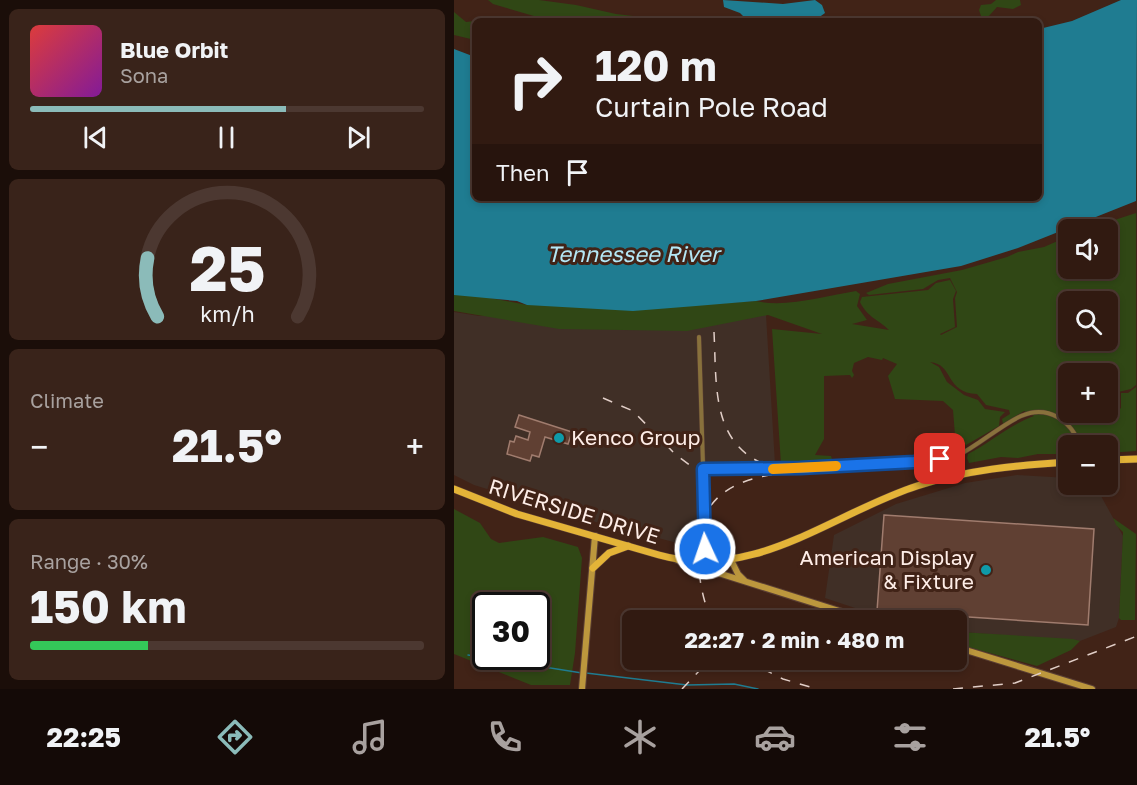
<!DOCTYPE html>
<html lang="en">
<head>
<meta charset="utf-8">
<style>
	:root { --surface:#311a11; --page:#39231a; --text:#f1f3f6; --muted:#a8a19f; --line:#4c3831; --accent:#8bbbb9 }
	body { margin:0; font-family:"Golos Text",sans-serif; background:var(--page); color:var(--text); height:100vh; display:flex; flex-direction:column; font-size:22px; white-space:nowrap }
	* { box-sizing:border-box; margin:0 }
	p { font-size:20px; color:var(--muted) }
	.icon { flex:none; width:33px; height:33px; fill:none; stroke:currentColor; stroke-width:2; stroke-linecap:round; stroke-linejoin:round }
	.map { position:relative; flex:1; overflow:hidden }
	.panel { display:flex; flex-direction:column; gap:9px; padding:9px; background:#1b0e09; width:454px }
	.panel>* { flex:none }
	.guide { position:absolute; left:18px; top:18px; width:570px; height:183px; border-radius:9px; box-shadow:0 3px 9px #0003,0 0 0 2px var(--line); background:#311a11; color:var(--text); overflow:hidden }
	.tools { position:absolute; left:604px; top:219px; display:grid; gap:12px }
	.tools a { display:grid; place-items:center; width:60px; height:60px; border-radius:9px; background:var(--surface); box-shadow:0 3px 9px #0003,0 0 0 2px var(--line); font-size:30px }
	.speed { position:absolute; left:18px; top:592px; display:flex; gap:12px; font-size:30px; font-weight:700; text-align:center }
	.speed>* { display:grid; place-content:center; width:78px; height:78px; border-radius:50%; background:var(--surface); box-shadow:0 3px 9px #0003,0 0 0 2px var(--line); line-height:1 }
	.speed .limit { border:3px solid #111; border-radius:9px; background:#fff; color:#111 }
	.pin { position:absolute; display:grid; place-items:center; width:51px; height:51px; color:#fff; margin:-26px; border-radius:12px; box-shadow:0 3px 9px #0006 }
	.me { position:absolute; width:66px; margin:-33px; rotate:357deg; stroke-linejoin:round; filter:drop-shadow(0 0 4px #0008) }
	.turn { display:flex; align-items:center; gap:21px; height:126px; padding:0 24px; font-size:27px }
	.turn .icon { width:78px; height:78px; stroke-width:2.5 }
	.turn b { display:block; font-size:42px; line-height:51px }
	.then { display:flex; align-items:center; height:57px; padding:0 24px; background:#0003; gap:12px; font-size:22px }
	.big { font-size:45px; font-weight:700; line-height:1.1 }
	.panel .tile { flex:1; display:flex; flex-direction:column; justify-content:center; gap:9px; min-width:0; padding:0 21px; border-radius:9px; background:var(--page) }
	.panel .dial { align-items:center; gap:0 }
	.dial svg { height:156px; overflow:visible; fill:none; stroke:var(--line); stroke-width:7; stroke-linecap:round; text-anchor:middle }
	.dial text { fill:var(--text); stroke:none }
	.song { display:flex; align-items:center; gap:18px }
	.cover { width:72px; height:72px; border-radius:9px; background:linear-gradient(135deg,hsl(0 70% 55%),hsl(290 70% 35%)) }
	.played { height:6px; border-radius:3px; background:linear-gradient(90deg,var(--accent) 65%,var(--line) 65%) }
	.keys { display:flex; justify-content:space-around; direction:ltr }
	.heat { display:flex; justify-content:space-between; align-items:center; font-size:33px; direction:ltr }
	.charge { height:9px; border-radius:4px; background:linear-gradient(90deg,#34c759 30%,var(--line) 0) }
	.trip { position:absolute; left:168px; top:610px; width:345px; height:60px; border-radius:9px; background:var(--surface); box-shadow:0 3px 9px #0003,0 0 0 2px var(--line); font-weight:700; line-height:60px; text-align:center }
	.menu { display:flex; height:96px; justify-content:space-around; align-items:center; background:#140a07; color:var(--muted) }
	.menu .icon { width:42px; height:42px }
	.menu .on { color:var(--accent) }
	.menu b { font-size:27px; color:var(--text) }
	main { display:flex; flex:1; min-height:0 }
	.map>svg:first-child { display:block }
	.industrial { fill:#402f26 }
	.green { fill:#304715; fill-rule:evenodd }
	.water { fill:#1f7c91 }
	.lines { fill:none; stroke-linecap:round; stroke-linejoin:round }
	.stream { stroke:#1f7c91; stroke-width:1.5 }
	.building { fill:#604033; stroke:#a07c6e; stroke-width:1.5 }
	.street-casing { stroke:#5b3f34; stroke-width:5 }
	.secondary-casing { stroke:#5b3f34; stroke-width:8 }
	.primary-casing { stroke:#5b3f34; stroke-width:8 }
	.street { stroke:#88713c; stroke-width:4 }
	.secondary { stroke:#bc973d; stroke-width:6 }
	.primary { stroke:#e4b438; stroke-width:7 }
	.rail { stroke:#e1cec7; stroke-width:1.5; stroke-dasharray:10 10; stroke-linecap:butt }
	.route-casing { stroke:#114b97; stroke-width:15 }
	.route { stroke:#1a73e8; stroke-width:10 }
	.slow { stroke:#f59e0b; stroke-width:10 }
	.culture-dot { fill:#0f9aa8; stroke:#412317; stroke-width:2 }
	.labels { text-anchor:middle; stroke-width:6; stroke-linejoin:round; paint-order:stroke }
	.poi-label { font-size:21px; fill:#feede7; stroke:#412317; text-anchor:start }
	.street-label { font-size:21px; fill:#feede7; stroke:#412317 }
	.water-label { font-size:22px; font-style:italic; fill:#b4e7f5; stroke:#412317 }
</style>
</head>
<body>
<main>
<section class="panel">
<div class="tile">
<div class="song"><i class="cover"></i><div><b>Blue Orbit</b><p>Sona</p></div></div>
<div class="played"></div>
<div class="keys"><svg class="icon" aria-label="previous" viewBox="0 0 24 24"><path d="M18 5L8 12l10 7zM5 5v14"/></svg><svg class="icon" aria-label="pause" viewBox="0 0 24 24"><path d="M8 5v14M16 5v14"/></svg><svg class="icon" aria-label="next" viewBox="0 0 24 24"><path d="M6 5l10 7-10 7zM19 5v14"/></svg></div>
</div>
<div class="tile dial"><svg viewBox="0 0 100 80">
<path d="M14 69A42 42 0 1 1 86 69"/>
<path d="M14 69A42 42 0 0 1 9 39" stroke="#8bbbb9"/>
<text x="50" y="56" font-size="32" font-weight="700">25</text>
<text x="50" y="72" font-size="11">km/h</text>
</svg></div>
<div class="tile"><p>Climate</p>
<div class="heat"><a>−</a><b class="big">21.5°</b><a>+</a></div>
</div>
<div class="tile"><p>Range · 30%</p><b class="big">150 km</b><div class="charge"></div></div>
</section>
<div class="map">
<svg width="683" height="689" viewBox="0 0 683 689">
	<rect width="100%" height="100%" fill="#412317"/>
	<!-- industrial -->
	<g class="industrial">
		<path d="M0 312 25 316 298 313 312 315 321 464 244 467 246 520 239 547 138 521 20 485 0 475Z"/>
		<path d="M563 475 615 478V484L641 485 669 536 665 618 662 627 626 641 507 632 503 634 502 621H440L371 598 380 535 442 504 511 483Z"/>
	</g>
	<!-- green -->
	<g class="green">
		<path d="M34 0H85L122 5 162 14 222 21H97L39 4Z"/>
		<path d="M542 0H566L567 5 559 9 543 7 534 17 527 16 525 10 527 5 537 4Z"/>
		<path d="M0 12 12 22 21 21V40L0 35Z"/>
		<path d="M682 213V385L677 389 660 393 661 401 667 409V393H674L682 387V451L654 453V447L661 442 650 445H629V435L617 432 623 445 615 446V454H584L564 458 547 457 515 463 513 458 514 454C537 442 557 424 580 416L570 411 549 424 548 419 556 414 555 410 532 405 523 394C491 393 500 364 476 362L485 367 493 382 510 395 524 400 531 409 551 412 546 417 545 426 512 445 501 435 499 410 489 401 441 399 434 376 443 364 429 358 428 360 414 357 400 363 398 371 400 375 398 378 396 375 370 376V439L361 455 377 456 379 463 327 464 318 329 368 334 314 315 233 331 105 329 0 311V291L73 305 228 306 302 301C332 308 371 296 402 291L406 294 403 306 413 320 398 324 435 330C425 320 413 317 406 302L408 297 474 290 482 283 496 280 502 291 499 299 501 327 486 334 487 335 503 327 501 298 503 292 496 278 484 280 469 289 415 295 412 293 434 284 508 270 553 257 564 252 590 247 615 236V268H654V230L633 229ZM615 302H654V340H615ZM615 374H654V412H615Z"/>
		<path d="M0 509 26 523 37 539 45 543 89 537 124 547 128 558 121 653 116 685H77L0 654ZM32 606H82V657H32Z"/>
		<path d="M659 518 682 534 681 620H667L665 618 669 532 662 525Z"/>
		<path d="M506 632 619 639 626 641 617 650 583 666 503 644V634Z"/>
	</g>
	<!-- water -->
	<g class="water">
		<path d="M269 0 329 4 361 0 368 5 371 13 360 21H294L286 13 270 7Z"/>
		<path d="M667 0H683L682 201 564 248 507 266 302 301 242 306 179 311 73 305 63 301 0 295V49L21 57V198H585V29L618 21Z"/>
	</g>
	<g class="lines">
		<!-- stream -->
		<g class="stream">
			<path d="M14 655 128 673"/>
			<path d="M132 673 233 685 280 684 304 689"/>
		</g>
	</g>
	<!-- building -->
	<g class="building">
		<path d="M65 415 118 432 114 444 91 437 85 457 78 455 76 461 53 454 56 441 60 442 62 436 74 440 76 432 61 427Z"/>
		<path d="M430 515 640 529 634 625 423 611Z"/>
	</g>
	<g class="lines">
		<!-- street casing -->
		<g class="street-casing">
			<g id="street">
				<path d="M245 337 252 561"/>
				<path d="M503 456C525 445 547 425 567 416 594 404 618 421 626 446"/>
				<path d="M249 469 448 463 503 456 509 473"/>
			</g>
		</g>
		<!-- secondary casing -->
		<g class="secondary-casing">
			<g id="secondary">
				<path d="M223 560 417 621"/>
				<path d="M277 560 284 574 290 580"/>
				<path d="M502 647 638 689"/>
				<path d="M128 689 141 536"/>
			</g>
		</g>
		<!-- primary casing -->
		<g class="primary-casing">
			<g id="primary">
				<path d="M654 460 683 459"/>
				<path d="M0 489 63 514 205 555C301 582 377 514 463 486 512 470 563 465 615 462"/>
				<path d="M139 568 155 553 174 546"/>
			</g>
		</g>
		<!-- street -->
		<use href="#street" class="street"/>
		<!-- secondary -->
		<use href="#secondary" class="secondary"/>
		<!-- primary -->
		<use href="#primary" class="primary"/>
		<!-- rail -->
		<g class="rail">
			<path d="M260 332C263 391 256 453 328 470"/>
			<path d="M149 398 179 411 221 454 237 466 258 473 297 474"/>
			<path d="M258 621C248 599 245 578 244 555 242 473 317 473 378 470 408 469 439 467 469 466"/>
			<path d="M291 660 329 679 363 689"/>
			<path d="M228 689 246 670 251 660"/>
			<path d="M499 689 561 683 683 636"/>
		</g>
	</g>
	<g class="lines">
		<!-- route casing -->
		<g class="route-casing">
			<path id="route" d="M251 549 249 469 346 468 460 462 486 459"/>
		</g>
		<!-- route -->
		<use href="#route" class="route"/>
		<!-- slow -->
		<path class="slow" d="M319 469 382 466"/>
	</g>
	<!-- markers -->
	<g class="culture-dot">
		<circle cx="105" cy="438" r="6"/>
		<circle cx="532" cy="570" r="6"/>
	</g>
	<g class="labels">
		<!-- poi labels -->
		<g class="poi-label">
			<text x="117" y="445">Kenco Group</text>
			<text x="520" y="565" text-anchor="end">American Display<tspan x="520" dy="24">&amp; Fixture</tspan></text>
		</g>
		<!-- street labels -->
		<g class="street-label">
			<text transform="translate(120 512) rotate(17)" y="7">RIVERSIDE DRIVE</text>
		</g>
		<!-- water labels -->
		<g class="water-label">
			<text x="179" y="262">Tennessee River</text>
		</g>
	</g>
</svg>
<div class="tools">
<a><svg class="icon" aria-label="sound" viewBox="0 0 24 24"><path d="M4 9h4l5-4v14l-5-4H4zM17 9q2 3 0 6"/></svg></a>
<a><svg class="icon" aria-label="search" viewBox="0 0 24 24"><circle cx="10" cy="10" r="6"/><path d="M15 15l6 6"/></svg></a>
<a>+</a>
<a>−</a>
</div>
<div class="speed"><div class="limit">30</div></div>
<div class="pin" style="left:486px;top:459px;background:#d93025"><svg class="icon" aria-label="arrive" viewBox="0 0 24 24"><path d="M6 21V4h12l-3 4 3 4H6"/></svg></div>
<svg class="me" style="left:251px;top:549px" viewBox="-20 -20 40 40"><circle r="17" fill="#1a73e8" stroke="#fff" stroke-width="3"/><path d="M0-11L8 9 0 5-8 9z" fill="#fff"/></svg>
<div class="trip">22:27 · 2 min · 480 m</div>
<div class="guide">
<div class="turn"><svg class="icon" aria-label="right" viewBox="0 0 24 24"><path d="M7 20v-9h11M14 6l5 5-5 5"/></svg><div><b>120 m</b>Curtain Pole Road</div></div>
<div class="then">Then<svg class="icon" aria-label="arrive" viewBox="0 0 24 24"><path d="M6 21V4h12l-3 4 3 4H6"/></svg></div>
</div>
</div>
</main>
<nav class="menu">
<b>22:25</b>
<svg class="icon on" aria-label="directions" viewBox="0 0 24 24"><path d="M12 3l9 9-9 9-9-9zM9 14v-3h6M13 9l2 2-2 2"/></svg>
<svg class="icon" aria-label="music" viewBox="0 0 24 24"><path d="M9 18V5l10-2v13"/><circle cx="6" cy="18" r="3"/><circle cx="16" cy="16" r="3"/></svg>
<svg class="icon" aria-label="phone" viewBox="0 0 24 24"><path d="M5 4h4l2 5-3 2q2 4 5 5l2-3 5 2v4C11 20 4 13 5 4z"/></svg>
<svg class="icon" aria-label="climate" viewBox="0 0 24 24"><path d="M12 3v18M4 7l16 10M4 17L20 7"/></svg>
<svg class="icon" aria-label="car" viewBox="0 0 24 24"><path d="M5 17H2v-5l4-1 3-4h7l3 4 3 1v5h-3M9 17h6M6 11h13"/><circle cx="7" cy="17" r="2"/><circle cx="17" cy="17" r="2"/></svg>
<svg class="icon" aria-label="filters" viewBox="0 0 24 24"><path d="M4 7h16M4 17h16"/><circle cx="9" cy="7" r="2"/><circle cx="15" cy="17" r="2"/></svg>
<b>21.5°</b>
</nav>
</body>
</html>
